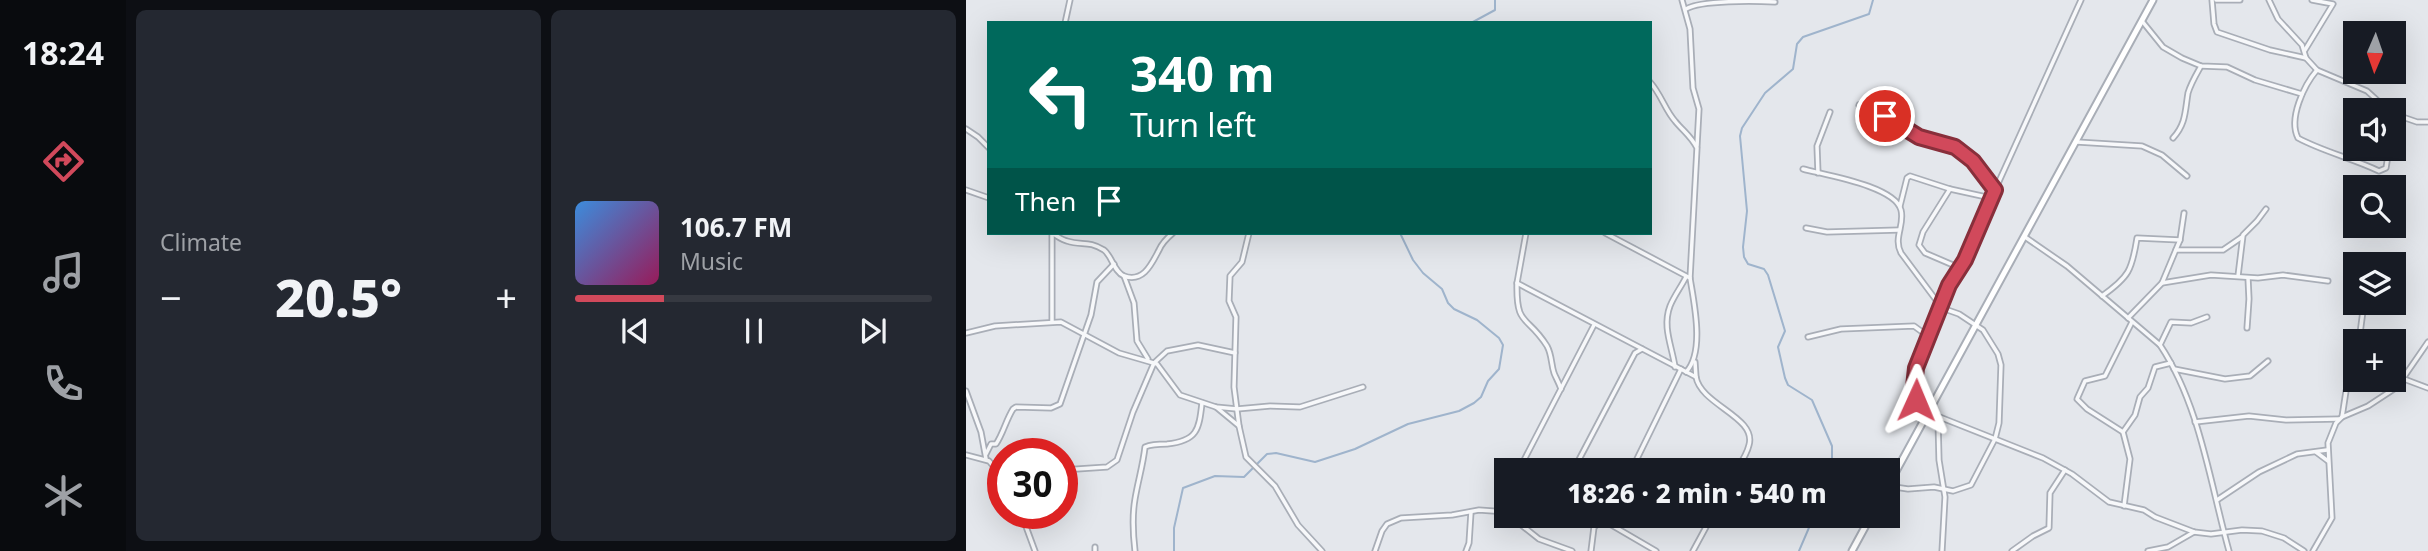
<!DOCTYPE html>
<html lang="en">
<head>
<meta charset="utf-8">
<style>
	:root { --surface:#171b24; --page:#242831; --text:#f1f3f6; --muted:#9ea1a6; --line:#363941; --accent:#d1495b }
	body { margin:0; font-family:"Noto Sans",sans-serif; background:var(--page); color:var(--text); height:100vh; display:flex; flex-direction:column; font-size:26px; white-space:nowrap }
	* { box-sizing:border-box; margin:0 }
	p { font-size:23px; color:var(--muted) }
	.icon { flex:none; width:38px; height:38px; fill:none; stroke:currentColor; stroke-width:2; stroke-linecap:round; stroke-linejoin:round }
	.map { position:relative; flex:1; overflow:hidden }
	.sheet { display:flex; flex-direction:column; gap:10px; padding:10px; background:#0d0f14; width:840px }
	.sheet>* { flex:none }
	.hud { position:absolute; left:21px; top:21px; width:665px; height:214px; border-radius:0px; box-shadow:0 7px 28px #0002; background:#00695c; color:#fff; overflow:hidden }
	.needle { width:46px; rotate:182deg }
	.fabs { position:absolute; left:1377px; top:21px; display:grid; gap:14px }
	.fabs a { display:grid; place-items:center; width:63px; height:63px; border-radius:0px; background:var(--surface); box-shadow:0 7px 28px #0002; font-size:35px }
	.speed { position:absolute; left:21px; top:438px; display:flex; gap:14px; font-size:35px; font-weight:700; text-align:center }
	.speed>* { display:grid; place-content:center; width:91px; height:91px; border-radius:50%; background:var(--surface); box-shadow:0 7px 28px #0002; line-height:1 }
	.speed .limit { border:10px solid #d22; background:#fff; color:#111 }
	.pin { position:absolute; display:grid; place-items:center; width:60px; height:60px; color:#fff; margin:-30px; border:4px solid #fff; border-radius:50%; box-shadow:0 2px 7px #0007 }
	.me { position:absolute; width:77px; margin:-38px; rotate:1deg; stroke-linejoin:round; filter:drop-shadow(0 0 5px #0008) }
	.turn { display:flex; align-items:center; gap:24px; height:147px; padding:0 28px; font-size:32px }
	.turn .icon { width:91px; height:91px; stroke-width:2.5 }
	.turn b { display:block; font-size:49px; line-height:60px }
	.then { display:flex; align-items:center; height:66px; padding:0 28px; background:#0003; gap:14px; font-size:26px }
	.big { font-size:52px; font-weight:800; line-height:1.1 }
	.sheet .widget { flex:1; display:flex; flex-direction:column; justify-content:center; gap:10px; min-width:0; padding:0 24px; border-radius:10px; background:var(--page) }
	.song { display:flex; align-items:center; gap:21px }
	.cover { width:84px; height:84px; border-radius:10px; background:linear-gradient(135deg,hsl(210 70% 55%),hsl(330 70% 35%)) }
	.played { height:7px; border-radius:4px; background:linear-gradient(90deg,var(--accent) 25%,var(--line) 25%) }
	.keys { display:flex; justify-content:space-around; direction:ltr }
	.heat { display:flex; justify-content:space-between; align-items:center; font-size:38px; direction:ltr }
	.sheet .tiles { flex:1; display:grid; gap:10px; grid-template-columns:repeat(2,1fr) }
	.trip { position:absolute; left:528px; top:458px; width:406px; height:70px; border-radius:0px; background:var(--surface); box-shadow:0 7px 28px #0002; font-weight:800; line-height:70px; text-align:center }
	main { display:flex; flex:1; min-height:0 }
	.menu { display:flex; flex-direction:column; width:126px; justify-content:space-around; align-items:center; background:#090b0e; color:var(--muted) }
	.menu .icon { width:49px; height:49px }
	.menu .active { color:var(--accent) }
	.menu b { font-size:32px; color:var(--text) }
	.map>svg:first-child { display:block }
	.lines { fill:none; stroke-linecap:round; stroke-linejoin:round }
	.stream { stroke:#9fb4cc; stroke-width:2 }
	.street-casing { stroke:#a9aeb7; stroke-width:7 }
	.secondary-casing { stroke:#a9aeb7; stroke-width:9 }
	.street { stroke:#f7f8fa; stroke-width:3.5 }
	.secondary { stroke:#fff; stroke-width:5 }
	.route-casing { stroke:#882f3b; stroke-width:18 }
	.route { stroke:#d1495b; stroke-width:12 }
</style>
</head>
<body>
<main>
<nav class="menu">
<b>18:24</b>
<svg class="icon active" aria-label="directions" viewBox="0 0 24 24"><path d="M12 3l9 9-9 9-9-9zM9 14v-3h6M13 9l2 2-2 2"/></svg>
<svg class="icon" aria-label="music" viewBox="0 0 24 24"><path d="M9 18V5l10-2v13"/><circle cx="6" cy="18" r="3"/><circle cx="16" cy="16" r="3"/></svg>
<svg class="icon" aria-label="phone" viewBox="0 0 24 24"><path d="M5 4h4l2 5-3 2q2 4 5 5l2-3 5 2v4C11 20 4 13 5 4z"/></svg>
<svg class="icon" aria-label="climate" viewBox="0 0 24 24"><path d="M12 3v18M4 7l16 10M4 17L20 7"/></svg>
</nav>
<section class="sheet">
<div class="tiles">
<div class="widget"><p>Climate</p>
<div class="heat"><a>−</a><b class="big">20.5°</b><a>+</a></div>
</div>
<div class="widget">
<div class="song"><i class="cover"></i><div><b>106.7 FM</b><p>Music</p></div></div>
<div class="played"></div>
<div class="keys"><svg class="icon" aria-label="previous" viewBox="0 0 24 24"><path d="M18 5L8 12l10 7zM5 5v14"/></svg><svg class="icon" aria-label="pause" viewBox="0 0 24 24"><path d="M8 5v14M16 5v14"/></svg><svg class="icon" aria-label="next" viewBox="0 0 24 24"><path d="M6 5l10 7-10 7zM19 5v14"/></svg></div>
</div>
</div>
</section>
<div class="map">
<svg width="1462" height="551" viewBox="0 0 1462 551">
	<rect width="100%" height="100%" fill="#e4e7ec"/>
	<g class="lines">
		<!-- stream -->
		<g class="stream">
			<path d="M505 23 529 10V0"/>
			<path d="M866 471V446L846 400 822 385 819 378 812 347 819 331 802 275 798 269 782 264 778 257 777 247 781 211 774 136 776 128 799 93 827 69 831 44 837 37 903 14 907 0"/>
			<path d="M208 551V528L217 488 249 476 278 477 301 454 310 453 349 462 389 449 442 424 493 411 508 403 515 397 522 381 533 369 537 345 533 338 511 320 488 309 482 303 476 289 457 273 447 260 434 233"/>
			<path d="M833 551 848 516"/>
		</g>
		<!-- street casing -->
		<g class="street-casing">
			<g id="street">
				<path d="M716 0 724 29 727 88 733 109 731 146"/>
				<path d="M1246 0 1248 24 1251 32 1304 50 1340 58"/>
				<path d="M1250 0H1274"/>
				<path d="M1303 0 1312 19 1336 45 1340 58 1351 70"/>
				<path d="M720 9C735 0 789 1 809 2"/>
				<path d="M1176 21 1197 47 1216 58 1235 66 1261 67 1289 80 1336 94"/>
				<path d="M99 23 104 0"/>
				<path d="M1339 50 1367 4 1346 0"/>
				<path d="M684 82C695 94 699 110 709 121 717 131 725 136 731 148L724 278"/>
				<path d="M893 105 927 119 953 137 989 147 1007 161 1029 190"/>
				<path d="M1422 110 1401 91 1351 70C1338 85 1322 119 1332 138 1358 152 1386 158 1413 171L1420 168 1423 149"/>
				<path d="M1428 114 1451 122H1462"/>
				<path d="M0 129 12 137 23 148"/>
				<path d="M1207 138C1220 124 1219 111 1222 93 1225 83 1230 75 1235 66"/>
				<path d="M1111 142 1176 146 1196 155 1221 176"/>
				<path d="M837 169C859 175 929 186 935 210 939 225 927 238 935 253L976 308 993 314 1017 330 1032 354 1035 365 1033 423 1029 439 1005 485 987 491 968 487 942 489 922 486"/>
				<path d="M852 173 851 146 864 112"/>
				<path d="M984 189 957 232 953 245 959 253 994 268"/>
				<path d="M0 190 23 198"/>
				<path d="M934 206 941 178 944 176 984 189 1025 198"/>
				<path d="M840 228 861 232 933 230"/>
				<path d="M560 233 551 283 730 377C735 405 791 417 783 445 781 454 775 463 770 471"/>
				<path d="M639 233 724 278C728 303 739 352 720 372"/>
				<path d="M87 234C91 236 96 240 101 241 116 246 122 240 138 250 146 256 148 272 158 276 178 283 186 263 193 250 196 243 201 238 207 233"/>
				<path d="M1059 237 1101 266 1194 345C1234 405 1244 483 1263 551"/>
				<path d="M1210 250H1257L1276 237"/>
				<path d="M158 276 168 303 171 341 182 359"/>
				<path d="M1272 276 1277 235 1291 221 1300 209"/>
				<path d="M551 283C550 328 561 314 581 346 586 355 585 364 588 373 590 378 593 383 595 389"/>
				<path d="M1196 283 1214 240 1218 213"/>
				<path d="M1136 296C1163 277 1166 270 1171 238L1214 240"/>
				<path d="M1162 318 1196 283 1245 275 1292 278 1317 275 1362 281"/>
				<path d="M86 321V233"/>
				<path d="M1281 328 1283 299 1282 278"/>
				<path d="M0 333 29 326 95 322 153 353 191 364 214 395 250 407 271 409 304 406 334 407 397 387"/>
				<path d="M842 337 875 329 948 326 963 337"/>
				<path d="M1393 341 1398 303"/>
				<path d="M1194 345 1205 322 1225 323 1241 317"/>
				<path d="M729 362 730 377"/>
				<path d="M709 367C706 346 696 327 704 306 708 296 715 287 720 277"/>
				<path d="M1208 369 1259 379 1284 376 1302 361"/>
				<path d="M1438 379 1462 388"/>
				<path d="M0 391 15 432 20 459"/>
				<path d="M250 407 273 426 280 457 309 486 332 525 356 551"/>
				<path d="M971 416 1077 458 1106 474 1143 502 1178 510 1189 517 1228 532 1245 534 1276 530 1296 531 1318 538 1338 551"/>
				<path d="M1376 417 1402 406 1431 387 1462 342"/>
				<path d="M1229 422 1283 416 1320 420 1373 419"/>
				<path d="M273 426 268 387 270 317 263 301 264 276 276 262 283 233"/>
				<path d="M1157 432 1121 409 1111 399 1119 381 1139 376 1166 322"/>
				<path d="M1350 452 1362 461"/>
				<path d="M20 454 25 444H30C37 434 40 420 47 409L50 407 85 408 94 404 125 315 131 282 148 264"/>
				<path d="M0 455 23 461 37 477"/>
				<path d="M28 465 37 457"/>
				<path d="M96 470 141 467 151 460 167 412 188 363 201 351 232 345 269 353"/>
				<path d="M554 471 557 462 628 325"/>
				<path d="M607 471 669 353 676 349"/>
				<path d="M665 471 715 369"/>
				<path d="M1251 500 1293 472 1331 454 1361 450"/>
				<path d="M1158 506 1164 459 1157 432 1169 415 1174 397 1182 388 1189 367 1205 363"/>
				<path d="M55 513 69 551"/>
				<path d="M544 516 573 539 606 551"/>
				<path d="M630 516 690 551"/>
				<path d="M628 527 641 516"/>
				<path d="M129 547V551"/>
				<path d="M169 551C167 534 166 516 169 499 172 481 177 465 179 447 186 444 193 444 201 444 231 441 233 430 236 403"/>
				<path d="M409 551 416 531 421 524 435 518 486 515 513 510 541 512"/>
				<path d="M500 551 503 543 505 512"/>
				<path d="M625 551 628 527 626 516"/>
				<path d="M727 551 746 516"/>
				<path d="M976 551 979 497 973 460 972 420 971 416 950 400 948 387 950 368 983 285 999 260 1020 210 1115 0"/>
				<path d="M1046 551 1067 536 1083 528 1084 493 1099 470"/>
				<path d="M1182 551 1202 547 1228 532"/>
				<path d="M1347 551 1366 518 1362 443 1370 423 1376 417 1380 391 1390 373"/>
			</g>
		</g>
		<!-- secondary casing -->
		<g class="secondary-casing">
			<g id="secondary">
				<path d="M922 486 1187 0"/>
				<path d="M886 551 905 516"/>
			</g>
		</g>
		<!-- street -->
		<use href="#street" class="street"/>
		<!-- secondary -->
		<use href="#secondary" class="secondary"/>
	</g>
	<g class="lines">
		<!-- route casing -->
		<g class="route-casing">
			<path id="route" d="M919 116 953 137 989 147 1007 161 1029 190 999 260 983 285 950 368 948 387 950 400"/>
		</g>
		<!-- route -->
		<use href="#route" class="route"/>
	</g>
</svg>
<div class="fabs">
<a><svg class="needle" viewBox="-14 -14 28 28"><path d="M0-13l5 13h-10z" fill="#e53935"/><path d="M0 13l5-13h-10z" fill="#9ea1a6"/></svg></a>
<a><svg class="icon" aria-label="sound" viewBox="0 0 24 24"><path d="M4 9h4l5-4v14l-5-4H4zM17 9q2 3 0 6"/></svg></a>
<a><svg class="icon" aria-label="search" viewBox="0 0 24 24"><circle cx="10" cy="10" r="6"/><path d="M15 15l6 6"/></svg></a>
<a><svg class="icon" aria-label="layers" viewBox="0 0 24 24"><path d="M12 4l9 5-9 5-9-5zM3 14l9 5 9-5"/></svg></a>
<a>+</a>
</div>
<div class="speed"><div class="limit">30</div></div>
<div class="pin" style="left:919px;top:116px;background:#d93025"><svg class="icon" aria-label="arrive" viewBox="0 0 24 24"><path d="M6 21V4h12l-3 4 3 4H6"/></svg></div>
<svg class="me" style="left:950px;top:400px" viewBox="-20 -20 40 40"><path d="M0-17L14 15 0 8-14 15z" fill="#d1495b" stroke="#fff" stroke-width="4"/></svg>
<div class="trip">18:26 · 2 min · 540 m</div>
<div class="hud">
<div class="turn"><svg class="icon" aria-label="left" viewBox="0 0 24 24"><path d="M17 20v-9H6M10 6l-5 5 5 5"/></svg><div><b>340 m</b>Turn left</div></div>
<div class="then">Then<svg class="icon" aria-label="arrive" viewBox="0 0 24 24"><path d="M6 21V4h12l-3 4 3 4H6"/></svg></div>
</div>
</div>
</main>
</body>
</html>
